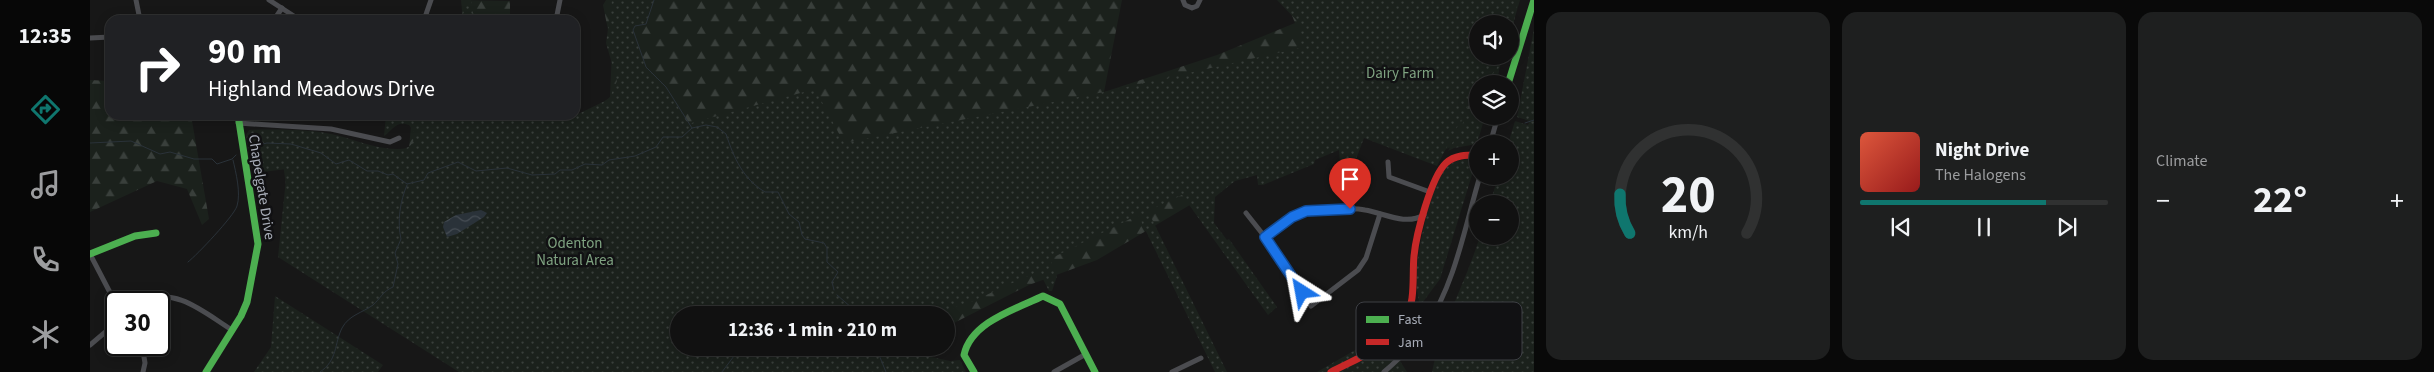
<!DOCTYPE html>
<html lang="en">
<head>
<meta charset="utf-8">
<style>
	:root { --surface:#111; --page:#1e1f1f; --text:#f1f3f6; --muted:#9c9d9f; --line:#303131; --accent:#0f766e }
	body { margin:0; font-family:"Source Sans 3",sans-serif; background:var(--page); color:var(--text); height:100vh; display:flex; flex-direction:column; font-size:19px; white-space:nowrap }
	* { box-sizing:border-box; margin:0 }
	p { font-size:16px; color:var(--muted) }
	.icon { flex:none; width:28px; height:28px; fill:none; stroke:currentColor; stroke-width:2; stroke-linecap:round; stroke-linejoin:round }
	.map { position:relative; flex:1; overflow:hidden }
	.drawer { display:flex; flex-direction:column; gap:12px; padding:12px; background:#090909; width:900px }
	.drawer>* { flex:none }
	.top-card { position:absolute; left:15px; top:15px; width:475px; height:105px; border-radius:15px; box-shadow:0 2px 12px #0003,0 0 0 1px var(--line); background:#202124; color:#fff; overflow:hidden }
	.buttons { position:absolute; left:1379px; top:15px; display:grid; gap:10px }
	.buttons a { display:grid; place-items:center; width:50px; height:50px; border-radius:50%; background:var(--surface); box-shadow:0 2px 12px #0003,0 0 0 1px var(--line); font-size:25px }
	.speed { position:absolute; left:15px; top:291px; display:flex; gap:10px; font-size:25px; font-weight:700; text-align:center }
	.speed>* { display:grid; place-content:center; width:65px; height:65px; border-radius:50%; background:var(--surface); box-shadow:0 2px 12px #0003,0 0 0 1px var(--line); line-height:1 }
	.speed .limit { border:2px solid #111; border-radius:8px; background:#fff; color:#111 }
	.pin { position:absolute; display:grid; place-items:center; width:42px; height:42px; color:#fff; margin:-51px -21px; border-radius:50% 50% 50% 0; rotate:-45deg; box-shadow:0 0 5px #0007 }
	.pin .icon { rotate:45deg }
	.me { position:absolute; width:55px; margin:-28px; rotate:326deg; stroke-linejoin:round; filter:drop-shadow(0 0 4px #0008) }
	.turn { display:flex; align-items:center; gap:18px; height:105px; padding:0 20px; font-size:22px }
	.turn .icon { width:65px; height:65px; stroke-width:2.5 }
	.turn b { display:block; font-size:35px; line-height:42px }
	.big { font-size:38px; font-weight:700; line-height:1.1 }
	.drawer .card { flex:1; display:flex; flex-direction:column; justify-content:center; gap:8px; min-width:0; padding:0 18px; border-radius:15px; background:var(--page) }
	.drawer .dial { align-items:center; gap:0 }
	.dial svg { height:130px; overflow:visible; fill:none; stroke:var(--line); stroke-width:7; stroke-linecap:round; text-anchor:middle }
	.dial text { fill:var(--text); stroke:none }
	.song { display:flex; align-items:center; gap:15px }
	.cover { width:60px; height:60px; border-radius:8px; background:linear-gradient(135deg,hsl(10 70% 55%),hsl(0 70% 35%)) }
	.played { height:5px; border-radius:2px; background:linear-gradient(90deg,var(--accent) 75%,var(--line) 75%) }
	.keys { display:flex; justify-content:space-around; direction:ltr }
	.heat { display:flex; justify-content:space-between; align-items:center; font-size:28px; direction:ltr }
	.drawer .tiles { flex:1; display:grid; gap:12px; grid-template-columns:repeat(3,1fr) }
	.trip { position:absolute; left:580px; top:306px; width:285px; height:50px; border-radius:25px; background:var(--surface); box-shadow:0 2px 12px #0003,0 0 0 1px var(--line); font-weight:700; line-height:50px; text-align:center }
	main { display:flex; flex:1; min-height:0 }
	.dock { display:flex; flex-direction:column; width:90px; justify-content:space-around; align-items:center; background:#070707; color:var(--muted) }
	.dock .icon { width:35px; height:35px }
	.dock .on { color:var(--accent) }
	.dock b { font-size:22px; color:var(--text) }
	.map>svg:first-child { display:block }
	.forest { fill:url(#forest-firs) }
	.park { fill:url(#park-dots) }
	.water { fill:url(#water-waves) }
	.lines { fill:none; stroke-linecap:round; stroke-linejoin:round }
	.stream { stroke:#2a3239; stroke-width:1 }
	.street { stroke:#4b4c50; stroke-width:5 }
	.fast { stroke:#4caf50; stroke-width:7 }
	.jam { stroke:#c62828; stroke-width:7 }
	.route-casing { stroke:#114b97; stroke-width:12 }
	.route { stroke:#1a73e8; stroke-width:9 }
	.labels { text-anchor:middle; stroke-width:5; stroke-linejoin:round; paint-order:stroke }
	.park-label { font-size:15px; fill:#7fa381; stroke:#111113 }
	.street-label { font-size:15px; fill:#a8adb8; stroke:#111113 }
	.key { fill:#111113; stroke:#3e4045; stroke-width:1 }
	.key-label { font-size:14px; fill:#a8adb8 }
</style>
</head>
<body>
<main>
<nav class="dock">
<b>12:35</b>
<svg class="icon on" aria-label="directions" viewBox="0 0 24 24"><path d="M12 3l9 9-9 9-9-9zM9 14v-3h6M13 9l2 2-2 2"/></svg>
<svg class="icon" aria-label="music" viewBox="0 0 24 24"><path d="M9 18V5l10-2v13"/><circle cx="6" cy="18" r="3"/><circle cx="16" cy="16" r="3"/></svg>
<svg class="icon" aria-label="phone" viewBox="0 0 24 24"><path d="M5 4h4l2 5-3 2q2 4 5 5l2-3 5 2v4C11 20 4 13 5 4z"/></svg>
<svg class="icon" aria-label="climate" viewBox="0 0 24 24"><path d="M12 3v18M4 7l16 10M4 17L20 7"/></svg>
</nav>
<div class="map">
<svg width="1444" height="372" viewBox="0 0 1444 372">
	<defs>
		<pattern id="forest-firs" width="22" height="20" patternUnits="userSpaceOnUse" patternTransform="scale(1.25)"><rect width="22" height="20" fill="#1b211c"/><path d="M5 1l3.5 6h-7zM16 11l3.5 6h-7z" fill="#393f3b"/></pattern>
		<pattern id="park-dots" width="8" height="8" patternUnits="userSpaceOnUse" patternTransform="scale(1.25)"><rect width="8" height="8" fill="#1b211c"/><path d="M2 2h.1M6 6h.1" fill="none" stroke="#393f3b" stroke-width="1.8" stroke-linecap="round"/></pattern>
		<pattern id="water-waves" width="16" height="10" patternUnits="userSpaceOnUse" patternTransform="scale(1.25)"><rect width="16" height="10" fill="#2a3239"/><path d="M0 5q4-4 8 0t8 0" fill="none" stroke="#464d54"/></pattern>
	</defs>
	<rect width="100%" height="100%" fill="#171717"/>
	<!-- forest -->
	<g class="forest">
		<path d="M371 0 420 1V20H373Z"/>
		<path d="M516 0H1032L1014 92 1127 55 1205 23 1196 0H1430L1420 34V24H1388V56H1413L1405 84H1388V116H1395L1387 144 1366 145 1340 156 1297 133 1222 130 1124 187 1110 199 1007 260 939 285 856 327V315H589V348L374 372 207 264 190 142 318 159 322 115H451L472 120 506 108 520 97 522 50 513 5Z"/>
		<path d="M0 80 20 81V115H101L119 219 112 225 97 189 67 181 0 212Z"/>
	</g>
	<!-- park -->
	<g class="park">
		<path d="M375 0H381L383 13 421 17V20H371Z"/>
		<path d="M522 0H564L556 24 545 26 543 30 556 67 576 87 598 124 725 89 754 143 1014 92 1210 48 1211 25 1187 0H1428L1420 41V24H1388V56H1412L1390 84H1388L1387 89 1347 166 1274 138 1263 167 1277 173 1276 177 1251 180 1249 150 1225 160 1224 164 1173 185H1168L1167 175 1145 181 1125 197 1124 223 1137 240 1139 239 1187 307 1178 315 1092 195 1058 211 1137 372H1125L1048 215 960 259 967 276 962 291H959L949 271 870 307 869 305 854 315H589V348H843L841 357 860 361 870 360 876 372H369L188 257 197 169 163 173 156 135 159 130C183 129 217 129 241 134 262 138 286 150 309 149 320 149 325 143 324 132L319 125C306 120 303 130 294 136L296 115 482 117 519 99 527 81 516 43Z"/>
		<path d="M1444 29V372H1342C1351 325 1376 282 1390 236H1420V204H1400L1408 176H1420L1418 144 1425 121 1438 125 1440 121 1427 117Z"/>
		<path d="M1410 63 1407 84H1395Z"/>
		<path d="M1387 97 1388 116H1392L1387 144 1364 148 1358 151Z"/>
		<path d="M1383 160 1385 165 1350 279 1330 306C1328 297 1326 287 1326 278 1326 256 1340 191 1352 173 1359 162 1371 158 1383 160Z"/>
		<path d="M185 296 293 365 288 372H164L181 347Z"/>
		<path d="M1293 334 1317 372H1227Z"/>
	</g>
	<!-- water -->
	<path class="water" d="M391 210 397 213 394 217 367 234 357 237 353 227 354 222 366 215Z"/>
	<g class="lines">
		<!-- stream -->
		<g class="stream">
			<path d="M564 0 556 24 545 26 543 30 556 67 576 87 602 128"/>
			<path d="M1435 123 1444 120"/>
			<path d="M0 143 41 141 70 154 80 152 104 159H122L127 164 142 159 146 155"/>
			<path d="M164 146 177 143 201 144 231 153 246 164 259 160 277 171H288L298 175 303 174 317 184 334 180 338 173 368 162 386 171 417 168 442 175 465 174 470 170H482L495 164 512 165 519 160 545 156 566 147 573 137H592L602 128 616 125 627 127 636 134C644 158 653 179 675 192H688L699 214 709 222 712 235 715 239 734 243 737 248V262L748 272 742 282 744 290"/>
			<path d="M98 262C107 255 144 216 147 206 151 193 146 173 143 160"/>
			<path d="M747 295 762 308 766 315"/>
			<path d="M776 348V351L780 356 789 355 796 372"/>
			<path d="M230 372C248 360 244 344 252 328 259 315 272 313 283 305 290 299 293 291 303 287L308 264 305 253 311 239C307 222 310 201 317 185"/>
			<path d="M632 372 650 348"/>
		</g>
		<!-- street -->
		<g class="street">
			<path d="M46 0 50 20"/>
			<path d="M179 0 210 20"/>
			<path d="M1093 0 1095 5 1102 8 1107 6 1110 0"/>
			<path d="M184 20 192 8"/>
			<path d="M334 20 341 0"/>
			<path d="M466 20 470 0"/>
			<path d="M0 38 20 37"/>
			<path d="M148 123 241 129 300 142 309 138"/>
			<path d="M1400 144 1408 116"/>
			<path d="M1298 162 1299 177 1340 192"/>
			<path d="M1156 213 1175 237 1221 306 1268 270 1276 258 1290 214"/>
			<path d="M1175 237C1204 215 1211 211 1248 209 1257 209 1266 208 1275 210 1294 213 1315 226 1334 215"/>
			<path d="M0 254 26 304"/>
			<path d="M53 302C84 285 116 314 142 330"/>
			<path d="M0 345 26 323"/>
			<path d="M52 345 55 363 53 372"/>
			<path d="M964 372 996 354"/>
			<path d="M1082 372 1111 358"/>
			<path d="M1294 372C1309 359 1325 344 1336 327 1365 284 1375 226 1390 176"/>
		</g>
		<!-- fast -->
		<g class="fast">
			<path d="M1418 84 1444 0"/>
			<path d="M0 254 45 236 66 233"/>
			<path d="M116 372 151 316 157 302 168 244 148 115"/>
			<path d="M884 372 874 355C881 322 926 309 953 296L970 304 1005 372"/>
		</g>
		<!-- jam -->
		<path class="jam" d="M1241 372C1266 359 1301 346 1315 320 1326 301 1322 277 1324 256 1326 235 1341 177 1356 163 1365 155 1376 155 1388 155"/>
	</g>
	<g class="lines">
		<!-- route casing -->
		<g class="route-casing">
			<path id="route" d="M1212 292 1175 237 1202 217 1216 211 1260 209"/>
		</g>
		<!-- route -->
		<use href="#route" class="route"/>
	</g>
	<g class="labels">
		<!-- park labels -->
		<g class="park-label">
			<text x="1310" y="78">Dairy Farm</text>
			<text x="485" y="248">Odenton<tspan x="485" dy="17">Natural Area</tspan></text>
		</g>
		<!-- street labels -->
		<g class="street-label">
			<text transform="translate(172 187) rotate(81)" y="5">Chapelgate Drive</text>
		</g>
	</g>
	<!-- legend -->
	<rect x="1266" y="302" width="166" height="58" rx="8" class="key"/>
	<rect x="1276" y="316" width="23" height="7" fill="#4caf50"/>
	<rect x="1276" y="339" width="23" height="6" fill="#c62828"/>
	<g class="key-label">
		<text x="1308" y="324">Fast</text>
		<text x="1308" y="347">Jam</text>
	</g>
</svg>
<div class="buttons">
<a><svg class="icon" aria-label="sound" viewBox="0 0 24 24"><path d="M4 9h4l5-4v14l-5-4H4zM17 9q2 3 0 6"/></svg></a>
<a><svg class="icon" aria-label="layers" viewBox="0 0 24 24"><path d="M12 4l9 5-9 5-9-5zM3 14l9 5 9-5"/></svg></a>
<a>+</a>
<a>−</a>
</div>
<div class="speed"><div class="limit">30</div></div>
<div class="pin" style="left:1260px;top:209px;background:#d93025"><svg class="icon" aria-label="arrive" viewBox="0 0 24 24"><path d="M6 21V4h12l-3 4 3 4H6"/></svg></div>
<svg class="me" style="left:1212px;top:292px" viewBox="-20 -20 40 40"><path d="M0-17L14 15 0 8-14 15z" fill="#1a73e8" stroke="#fff" stroke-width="4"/></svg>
<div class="trip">12:36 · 1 min · 210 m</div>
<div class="top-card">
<div class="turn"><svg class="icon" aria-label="right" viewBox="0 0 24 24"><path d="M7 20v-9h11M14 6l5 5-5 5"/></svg><div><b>90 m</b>Highland Meadows Drive</div></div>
</div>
</div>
<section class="drawer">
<div class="tiles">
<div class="card dial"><svg viewBox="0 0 100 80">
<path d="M14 69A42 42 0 1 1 86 69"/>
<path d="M14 69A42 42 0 0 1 8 45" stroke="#0f766e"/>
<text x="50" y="56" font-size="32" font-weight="700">20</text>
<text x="50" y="72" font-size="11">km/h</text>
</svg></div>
<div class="card">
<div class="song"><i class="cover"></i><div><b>Night Drive</b><p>The Halogens</p></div></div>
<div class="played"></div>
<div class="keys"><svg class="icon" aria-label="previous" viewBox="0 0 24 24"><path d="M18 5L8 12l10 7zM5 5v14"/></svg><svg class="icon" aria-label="pause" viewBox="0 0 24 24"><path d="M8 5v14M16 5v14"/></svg><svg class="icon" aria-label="next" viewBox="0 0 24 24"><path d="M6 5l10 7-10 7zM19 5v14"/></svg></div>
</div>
<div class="card"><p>Climate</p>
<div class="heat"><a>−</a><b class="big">22°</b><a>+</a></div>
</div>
</div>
</section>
</main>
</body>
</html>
